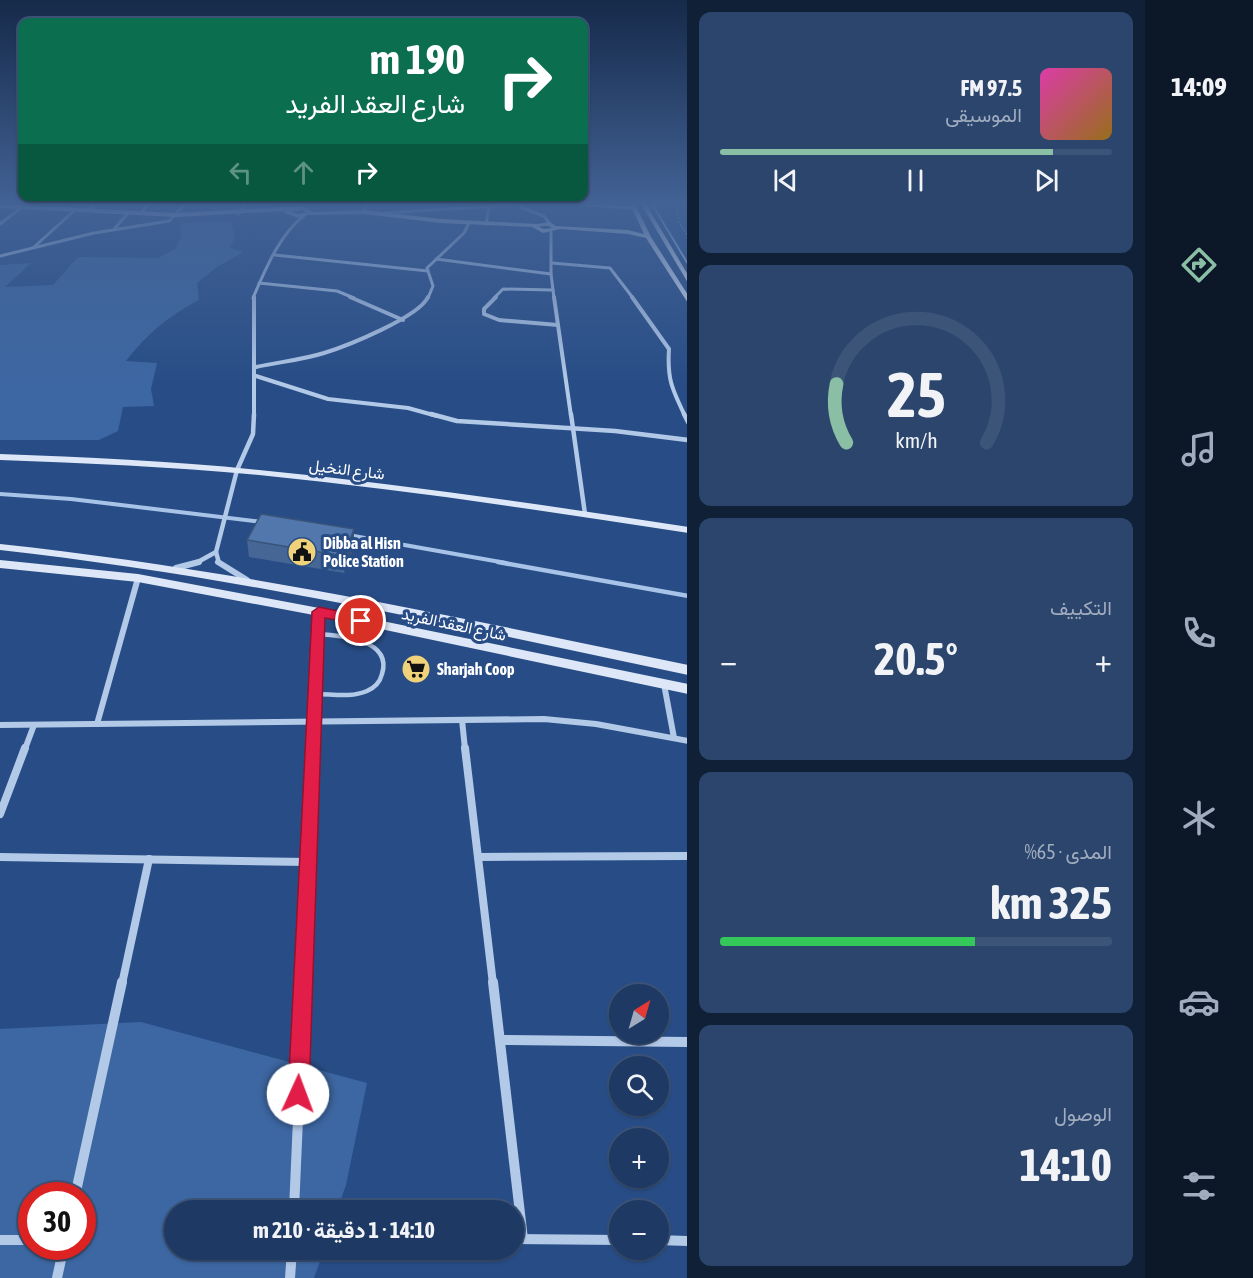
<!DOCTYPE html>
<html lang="ar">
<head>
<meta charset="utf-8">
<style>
	:root { --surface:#1e3a64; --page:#2b456d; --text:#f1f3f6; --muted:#a1adbf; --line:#3c5478; --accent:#8abfa5 }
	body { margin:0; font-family:"Asap Condensed",Vazirmatn,sans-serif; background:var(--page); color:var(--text); direction:rtl; height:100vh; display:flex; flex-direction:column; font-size:22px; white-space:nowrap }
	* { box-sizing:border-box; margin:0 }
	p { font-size:20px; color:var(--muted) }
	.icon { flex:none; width:33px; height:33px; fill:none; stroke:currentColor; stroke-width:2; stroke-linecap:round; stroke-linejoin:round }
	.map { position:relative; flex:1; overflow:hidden; direction:ltr }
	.sheet { display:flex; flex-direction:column; gap:12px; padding:12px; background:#102037; width:458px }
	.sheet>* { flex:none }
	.top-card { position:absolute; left:18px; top:18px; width:570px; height:183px; border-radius:12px; box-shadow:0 2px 4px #0004,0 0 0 2px var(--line); direction:rtl; background:#0b6e4f; color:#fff; overflow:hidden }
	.needle { width:39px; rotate:37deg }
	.controls { position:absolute; left:609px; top:984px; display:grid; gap:12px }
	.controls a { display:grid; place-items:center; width:60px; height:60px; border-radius:50%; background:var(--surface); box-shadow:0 2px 4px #0004,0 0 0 2px var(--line); font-size:30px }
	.speed { position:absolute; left:18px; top:1182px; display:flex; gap:12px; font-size:30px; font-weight:700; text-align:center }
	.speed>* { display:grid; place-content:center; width:78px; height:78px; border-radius:50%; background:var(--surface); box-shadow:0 2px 4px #0004,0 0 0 2px var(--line); line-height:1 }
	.speed .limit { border:9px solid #d22; background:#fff; color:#111 }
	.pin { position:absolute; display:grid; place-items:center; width:51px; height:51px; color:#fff; margin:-26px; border:3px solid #fff; border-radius:50%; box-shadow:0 2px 6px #0007 }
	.me { position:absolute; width:66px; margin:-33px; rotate:2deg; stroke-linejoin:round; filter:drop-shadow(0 0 4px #0008) }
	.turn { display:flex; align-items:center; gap:21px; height:126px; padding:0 24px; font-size:27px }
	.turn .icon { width:78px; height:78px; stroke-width:2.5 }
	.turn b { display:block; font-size:42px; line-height:51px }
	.lanes { display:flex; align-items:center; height:57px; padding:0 24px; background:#0003; justify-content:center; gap:30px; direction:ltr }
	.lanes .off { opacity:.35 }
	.big { font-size:45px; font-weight:700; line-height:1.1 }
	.sheet .card { flex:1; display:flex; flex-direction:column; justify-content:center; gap:9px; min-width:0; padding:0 21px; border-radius:12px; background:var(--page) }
	.sheet .dial { align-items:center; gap:0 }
	.dial svg { height:156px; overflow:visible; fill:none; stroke:var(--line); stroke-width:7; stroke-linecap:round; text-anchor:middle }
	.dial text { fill:var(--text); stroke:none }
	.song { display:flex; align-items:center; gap:18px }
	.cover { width:72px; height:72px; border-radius:9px; background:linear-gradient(135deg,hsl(320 70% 55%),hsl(40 70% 35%)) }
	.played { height:6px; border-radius:3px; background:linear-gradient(90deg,var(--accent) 85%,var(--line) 85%) }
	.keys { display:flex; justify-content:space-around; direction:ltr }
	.heat { display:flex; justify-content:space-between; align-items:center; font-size:33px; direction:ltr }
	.charge { height:9px; border-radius:4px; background:linear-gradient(90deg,#34c759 65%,var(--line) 0) }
	.trip { position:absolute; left:164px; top:1200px; width:360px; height:60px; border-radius:30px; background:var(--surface); box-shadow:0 2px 4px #0004,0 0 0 2px var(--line); font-weight:700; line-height:60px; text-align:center; direction:rtl }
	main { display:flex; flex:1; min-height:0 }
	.dock { display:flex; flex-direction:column; width:108px; justify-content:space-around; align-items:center; background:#0c1728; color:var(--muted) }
	.dock .icon { width:42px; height:42px }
	.dock .current { color:var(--accent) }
	.dock b { font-size:27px; color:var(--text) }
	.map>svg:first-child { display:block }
	.green { fill:#3d67a2; fill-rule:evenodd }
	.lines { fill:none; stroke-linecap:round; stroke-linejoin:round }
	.stream-far1 { stroke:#a8c3e8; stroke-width:4 }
	.stream { stroke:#a8c3e8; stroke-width:4.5 }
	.path { stroke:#b3c9e8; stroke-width:1.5; stroke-dasharray:1.5 2; stroke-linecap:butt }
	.lane-far1 { stroke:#b3c9e8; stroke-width:2 }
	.lane { stroke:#b3c9e8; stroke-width:4.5 }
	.street-far5 { stroke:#b3c9e8; stroke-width:3 }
	.street-far4 { stroke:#b3c9e8; stroke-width:4 }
	.street-far3 { stroke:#b3c9e8; stroke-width:4.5 }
	.street-far2 { stroke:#b3c9e8; stroke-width:6 }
	.street-far1 { stroke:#b3c9e8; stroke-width:8 }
	.street { stroke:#b3c9e8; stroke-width:10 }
	.secondary { fill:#dde7f7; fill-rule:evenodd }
	.wall { fill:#466695 }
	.shaded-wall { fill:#395379 }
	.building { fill:#5177ad; stroke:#395379; stroke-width:1.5 }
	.route { fill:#e11d48; stroke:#92132f; stroke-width:1.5 }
	.labels { text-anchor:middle; stroke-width:6; stroke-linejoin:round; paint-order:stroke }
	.street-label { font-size:16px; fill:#fff; stroke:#284d86 }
	.poi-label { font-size:16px; font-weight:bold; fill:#fff; stroke:#284d86; text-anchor:start }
</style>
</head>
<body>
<main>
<nav class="dock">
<b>14:09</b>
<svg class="icon current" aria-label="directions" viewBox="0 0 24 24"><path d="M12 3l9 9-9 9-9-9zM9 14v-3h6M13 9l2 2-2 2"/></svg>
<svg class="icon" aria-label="music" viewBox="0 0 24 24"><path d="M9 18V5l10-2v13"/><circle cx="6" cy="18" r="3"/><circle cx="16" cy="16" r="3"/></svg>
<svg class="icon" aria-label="phone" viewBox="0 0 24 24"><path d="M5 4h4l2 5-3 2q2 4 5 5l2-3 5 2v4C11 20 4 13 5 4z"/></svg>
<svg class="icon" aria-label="climate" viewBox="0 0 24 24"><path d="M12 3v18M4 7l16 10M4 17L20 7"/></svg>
<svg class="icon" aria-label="car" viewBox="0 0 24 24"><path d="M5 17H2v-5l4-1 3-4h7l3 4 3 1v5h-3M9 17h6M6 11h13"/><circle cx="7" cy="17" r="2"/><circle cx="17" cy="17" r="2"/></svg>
<svg class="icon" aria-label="filters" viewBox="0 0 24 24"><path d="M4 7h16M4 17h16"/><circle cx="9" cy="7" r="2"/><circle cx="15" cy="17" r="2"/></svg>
</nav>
<section class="sheet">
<div class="card">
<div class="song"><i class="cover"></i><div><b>97.5 FM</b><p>الموسيقى</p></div></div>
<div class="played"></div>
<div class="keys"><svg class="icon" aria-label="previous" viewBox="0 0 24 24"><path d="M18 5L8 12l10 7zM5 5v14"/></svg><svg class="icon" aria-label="pause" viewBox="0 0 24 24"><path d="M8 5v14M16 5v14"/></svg><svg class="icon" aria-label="next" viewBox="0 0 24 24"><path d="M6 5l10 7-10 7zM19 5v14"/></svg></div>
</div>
<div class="card dial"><svg viewBox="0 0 100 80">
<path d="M14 69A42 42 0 1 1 86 69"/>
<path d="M14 69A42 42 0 0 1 9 39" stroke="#8abfa5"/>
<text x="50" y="56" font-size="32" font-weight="700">25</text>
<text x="50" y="72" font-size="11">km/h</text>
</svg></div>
<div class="card"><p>التكييف</p>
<div class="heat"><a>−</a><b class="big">20.5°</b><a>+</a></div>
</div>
<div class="card"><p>المدى · 65%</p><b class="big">325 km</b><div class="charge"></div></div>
<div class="card"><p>الوصول</p><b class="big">14:10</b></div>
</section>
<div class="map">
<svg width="688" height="1278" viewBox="0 0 688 1278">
	<rect width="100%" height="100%" fill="#284d86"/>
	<!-- green -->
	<g class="green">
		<path d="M231 221 235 237 230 248 243 252 217 267 197 283 199 300C166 318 149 332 126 361L157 363 151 389 154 406 123 407 118 431 99 440H0V265L31 263 5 287 53 285 78 257 158 258 175 249 182 235 180 225 184 223Z"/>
		<path d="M141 1022 367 1083 346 1185 337 1210H174V1250H324L314 1278H0V1029ZM32 1196H82V1246H32Z"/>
	</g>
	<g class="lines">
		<!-- stream-far1 -->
		<g class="stream-far1">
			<path d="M0 494 71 499 263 522"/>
			<path d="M348 535 506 563"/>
		</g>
		<!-- stream -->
		<path class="stream" d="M498 562 688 596"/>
		<!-- path -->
		<path class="path" d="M675 204 680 224 688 236"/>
		<!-- lane-far1 -->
		<path class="lane-far1" d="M652 204 688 264"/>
		<!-- lane -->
		<path class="lane" d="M316 694C332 694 351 698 367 691 374 688 380 682 382 674 393 639 339 635 317 634"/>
		<!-- street-far5 -->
		<g class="street-far5">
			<path d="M520 204 522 208 544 216 550 224"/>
			<path d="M571 204 633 208"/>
			<path d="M88 210 95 204"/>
			<path d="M364 212 366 204"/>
			<path d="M141 213 149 204"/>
			<path d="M384 213 515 205"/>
			<path d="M238 214 245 204"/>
			<path d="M0 224 22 207"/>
			<path d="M486 224 489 207"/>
			<path d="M115 228 128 213"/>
			<path d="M551 231V274L554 298"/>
			<path d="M34 247 75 210"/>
			<path d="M275 255 428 271"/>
			<path d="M0 256 94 233 169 221 185 204"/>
			<path d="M436 259 551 274"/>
			<path d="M552 263 610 268 633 298"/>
			<path d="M259 283 337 291 354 298"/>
			<path d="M253 298C265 270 280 233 305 215"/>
			<path d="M428 298 433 286 427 268 464 233 469 223"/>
			<path d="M494 298 503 289 553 290"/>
		</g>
		<!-- street-far4 -->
		<g class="street-far4">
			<path d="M350 297 403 320"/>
			<path d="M496 297 484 309V314L499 320 558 325"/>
			<path d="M554 297 571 416"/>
			<path d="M632 297 669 349C667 379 672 389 685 416"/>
			<path d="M256 367C278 362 302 360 324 353 347 346 419 317 428 297"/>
			<path d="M256 376 328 399 408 408 437 416"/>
			<path d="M254 416V297"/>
		</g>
		<!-- street-far3 -->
		<g class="street-far3">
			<path d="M431 414 457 421 615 431 688 440"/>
			<path d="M571 414 585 514"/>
			<path d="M684 414 688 422"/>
			<path d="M196 563 216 552"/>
			<path d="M219 563 216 552 237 470 253 434 254 414"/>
		</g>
		<!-- street-far2 -->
		<g class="street-far2">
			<path d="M218 562 247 580"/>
			<path d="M176 568 199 562"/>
			<path d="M664 684 674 738"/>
			<path d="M462 720 465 749"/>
			<path d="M97 724 138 578"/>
			<path d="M0 725 544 719 596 724 688 741"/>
			<path d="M25 749 34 725"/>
			<path d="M313 749 319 612"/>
		</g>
		<!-- street-far1 -->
		<g class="street-far1">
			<path d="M465 748 493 984"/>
			<path d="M0 814 25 748"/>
			<path d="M0 857 307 862"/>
			<path d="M478 857 688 856"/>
			<path d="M122 984 149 859"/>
			<path d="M303 984 313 748"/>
		</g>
		<!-- street -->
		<g class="street">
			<path d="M493 982 523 1239"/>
			<path d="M500 1040 688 1042"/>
			<path d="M75 1196 122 982"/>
			<path d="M294 1210 304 982"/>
			<path d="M513 1239 620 1240"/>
			<path d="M0 1240H32"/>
			<path d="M658 1240 688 1241"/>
			<path d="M57 1278 64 1246"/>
			<path d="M290 1278 292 1250"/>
		</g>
		<!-- secondary -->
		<g class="secondary">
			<path d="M0 204 176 213 303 206 313 212 364 210 441 219 537 224 550 222 556 226 628 230 644 234 630 204H635L651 237 688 295V303L646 238 628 234 560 229 543 233 532 227 441 223 364 214 306 215 299 218 284 213V211L176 217 0 208ZM302 210 306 212 299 214 291 212ZM541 226H549L552 228 544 229 539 227Z"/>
			<path d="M641 204H646L688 275V283Z"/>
			<path d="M0 454C86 457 173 461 259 470 402 484 545 505 688 527V533C545 511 402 489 259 475 173 467 87 463 0 460Z"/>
			<path d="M0 544C232 569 459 617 688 665V675C459 626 233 576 0 550Z"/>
			<path d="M0 560 138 574 319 608 688 684V694L319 616 138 582 0 568Z"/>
		</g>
	</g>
	<!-- wall -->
	<path class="wall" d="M354 529V546L344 573 249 557 247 540Z"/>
	<!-- shaded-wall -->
	<path class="shaded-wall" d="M354 529V546L344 573V556Z"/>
	<!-- building -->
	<path class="building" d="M261 514 354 529 344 556 247 540Z"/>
	<!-- sky -->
	<linearGradient id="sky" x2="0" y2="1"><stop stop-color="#162a4a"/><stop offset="0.53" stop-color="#426295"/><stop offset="1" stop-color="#426295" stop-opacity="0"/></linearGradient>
	<rect width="688" height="383" fill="url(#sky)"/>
	<!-- route -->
	<path class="route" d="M319 607 361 616 368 621 361 625 325 618 309 1094 306 1102 298 1105 291 1102 288 1094 312 612Z"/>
	<!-- icons -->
	<defs>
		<g id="civic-disc" transform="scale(1.5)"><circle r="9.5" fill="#efd279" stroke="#284d86"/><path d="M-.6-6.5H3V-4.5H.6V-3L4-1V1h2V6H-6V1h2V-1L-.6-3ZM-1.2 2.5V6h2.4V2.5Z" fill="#111"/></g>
		<g id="supermarket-disc" transform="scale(1.5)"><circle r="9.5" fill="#efd279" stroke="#284d86"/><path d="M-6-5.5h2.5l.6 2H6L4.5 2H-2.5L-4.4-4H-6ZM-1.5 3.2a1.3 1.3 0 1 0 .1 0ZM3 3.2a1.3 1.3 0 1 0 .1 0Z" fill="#111"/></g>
	</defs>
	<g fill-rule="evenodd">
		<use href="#civic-disc" x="302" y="552"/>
		<use href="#supermarket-disc" x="416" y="669"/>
	</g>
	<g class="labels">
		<!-- street labels -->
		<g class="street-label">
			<text transform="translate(347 469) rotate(7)" y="6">شارع النخيل</text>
			<text transform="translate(454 624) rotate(12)" y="6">شارع العقد الفريد</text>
		</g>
		<!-- poi labels -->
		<g class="poi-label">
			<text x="323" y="549">Dibba al Hisn<tspan x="323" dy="18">Police Station</tspan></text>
			<text x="437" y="675">Sharjah Coop</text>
		</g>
	</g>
</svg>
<div class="controls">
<a><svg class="needle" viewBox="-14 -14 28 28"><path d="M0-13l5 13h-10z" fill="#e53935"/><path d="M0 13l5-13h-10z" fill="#a1adbf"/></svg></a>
<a><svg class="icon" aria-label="search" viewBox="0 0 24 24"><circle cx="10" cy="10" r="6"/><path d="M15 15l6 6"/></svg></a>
<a>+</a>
<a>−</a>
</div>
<div class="speed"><div class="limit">30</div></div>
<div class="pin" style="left:361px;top:621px;background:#d93025"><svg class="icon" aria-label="arrive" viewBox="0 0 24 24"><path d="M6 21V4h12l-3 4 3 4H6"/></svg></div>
<svg class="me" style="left:298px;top:1094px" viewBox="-20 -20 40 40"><circle r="19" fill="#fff"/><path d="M0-13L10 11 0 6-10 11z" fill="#e11d48"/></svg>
<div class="trip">14:10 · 1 دقيقة · 210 m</div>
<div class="top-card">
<div class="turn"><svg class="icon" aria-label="right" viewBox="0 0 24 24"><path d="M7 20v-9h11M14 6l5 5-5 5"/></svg><div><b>190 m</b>شارع العقد الفريد</div></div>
<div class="lanes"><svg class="icon off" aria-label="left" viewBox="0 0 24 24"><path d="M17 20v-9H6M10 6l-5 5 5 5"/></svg><svg class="icon off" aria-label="ahead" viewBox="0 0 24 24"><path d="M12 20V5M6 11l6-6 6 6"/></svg><svg class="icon" aria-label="right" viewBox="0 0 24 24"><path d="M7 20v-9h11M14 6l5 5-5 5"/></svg></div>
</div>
</div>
</main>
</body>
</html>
